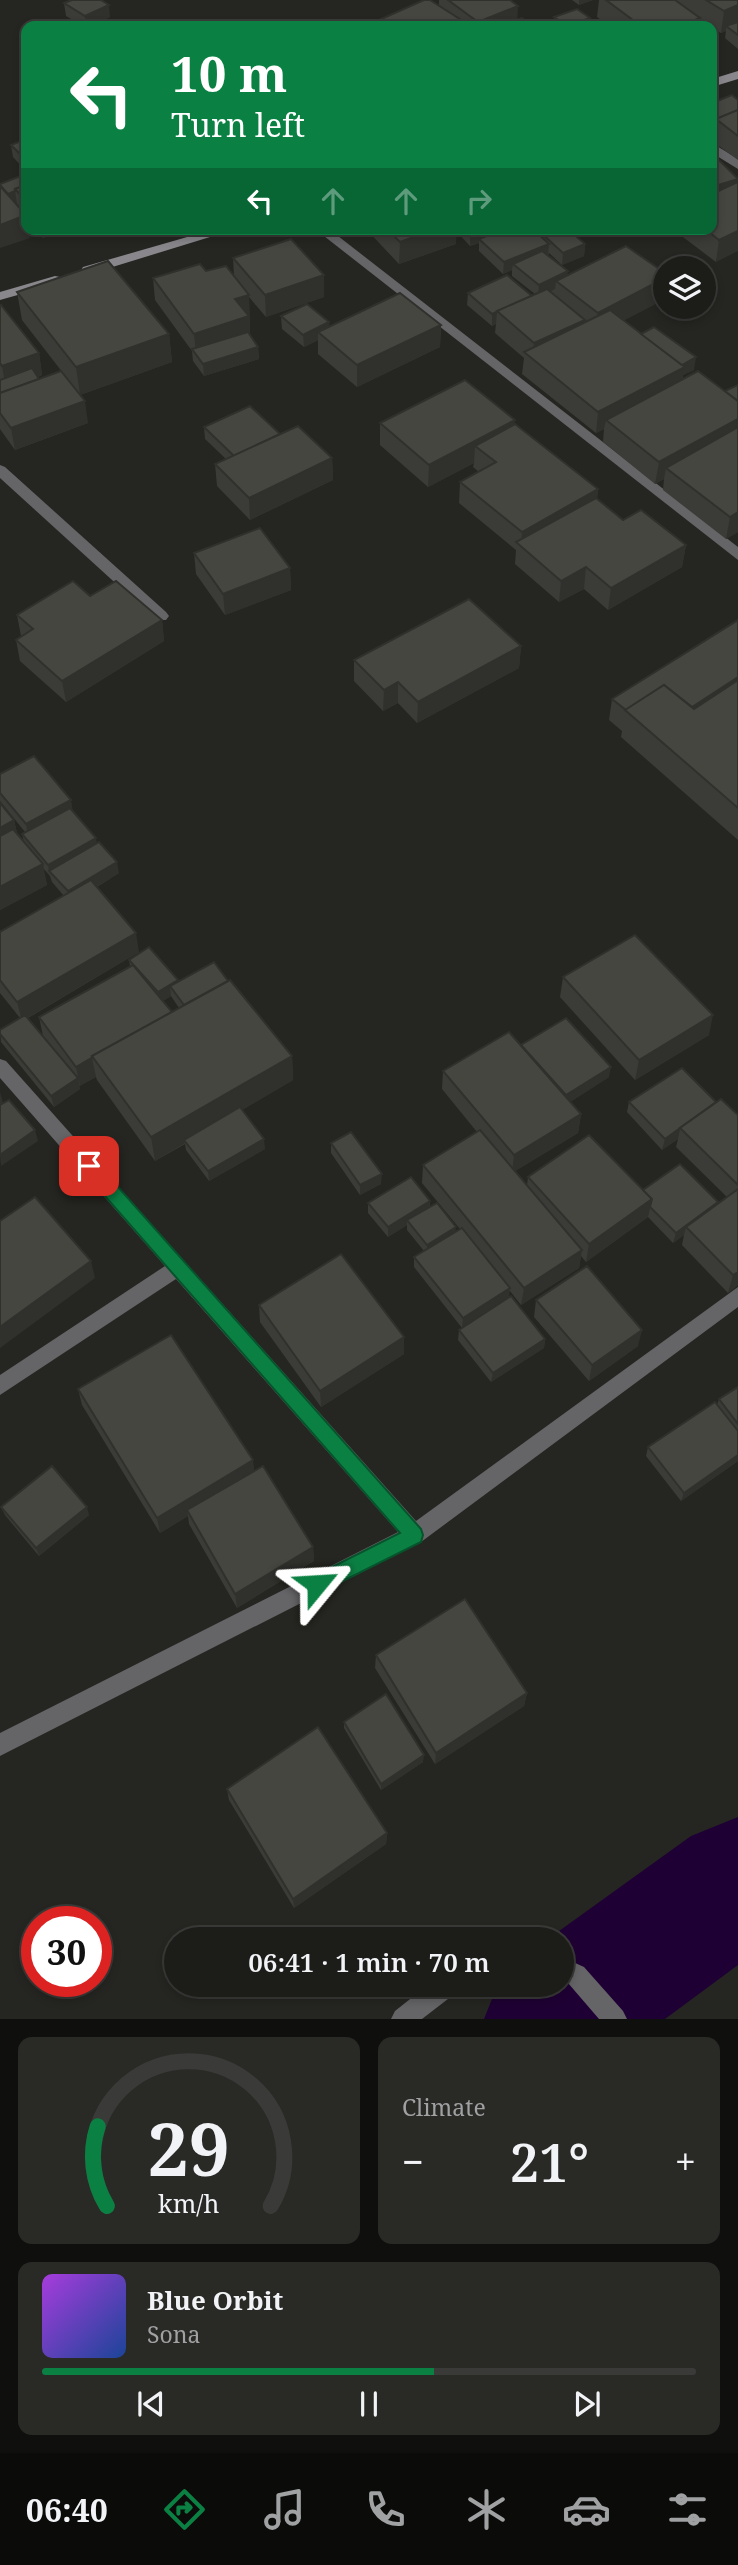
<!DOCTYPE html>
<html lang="en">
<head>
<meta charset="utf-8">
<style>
	:root { --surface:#1c1c19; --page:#292926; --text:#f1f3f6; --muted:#a0a1a2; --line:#3a3a38; --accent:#0b8043 }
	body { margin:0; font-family:"Noto Serif",serif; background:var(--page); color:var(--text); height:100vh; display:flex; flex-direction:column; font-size:26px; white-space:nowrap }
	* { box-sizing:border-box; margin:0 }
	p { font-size:23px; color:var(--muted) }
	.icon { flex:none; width:38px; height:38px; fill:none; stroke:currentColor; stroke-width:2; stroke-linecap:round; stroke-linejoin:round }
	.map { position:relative; height:2019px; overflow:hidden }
	.panel { display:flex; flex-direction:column; gap:18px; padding:18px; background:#0f0f0e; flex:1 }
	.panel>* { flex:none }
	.guide { position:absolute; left:21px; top:21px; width:696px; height:214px; border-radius:14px; box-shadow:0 4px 10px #0003,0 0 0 2px var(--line); background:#0b8043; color:#fff; overflow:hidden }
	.fabs { position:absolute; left:653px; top:256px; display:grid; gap:14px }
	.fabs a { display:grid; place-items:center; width:63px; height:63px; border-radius:50%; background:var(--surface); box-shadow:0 4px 10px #0003,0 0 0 2px var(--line); font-size:35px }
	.speed { position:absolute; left:21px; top:1906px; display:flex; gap:14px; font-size:35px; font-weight:700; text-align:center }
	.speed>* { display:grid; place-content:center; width:91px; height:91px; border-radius:50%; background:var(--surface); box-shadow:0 4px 10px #0003,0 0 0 2px var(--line); line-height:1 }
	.speed .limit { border:10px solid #d22; background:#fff; color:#111 }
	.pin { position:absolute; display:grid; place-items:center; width:60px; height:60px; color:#fff; margin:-30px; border-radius:14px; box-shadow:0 4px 10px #0006 }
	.me { position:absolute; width:77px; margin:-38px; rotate:63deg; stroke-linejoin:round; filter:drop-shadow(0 0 5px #0008) }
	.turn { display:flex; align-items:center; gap:24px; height:147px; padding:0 35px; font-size:32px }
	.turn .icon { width:91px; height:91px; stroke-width:2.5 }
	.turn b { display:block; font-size:49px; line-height:60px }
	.lanes { display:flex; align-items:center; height:66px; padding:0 35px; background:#0003; justify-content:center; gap:35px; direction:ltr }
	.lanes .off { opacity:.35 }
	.big { font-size:52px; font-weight:600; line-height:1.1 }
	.panel .tile { flex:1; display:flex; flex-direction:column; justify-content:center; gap:10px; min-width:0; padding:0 24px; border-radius:14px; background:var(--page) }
	.panel .dial { align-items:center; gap:0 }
	.dial svg { height:182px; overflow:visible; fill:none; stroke:var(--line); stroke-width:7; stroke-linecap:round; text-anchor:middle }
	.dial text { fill:var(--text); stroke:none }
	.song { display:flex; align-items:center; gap:21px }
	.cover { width:84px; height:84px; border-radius:10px; background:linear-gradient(135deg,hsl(280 70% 55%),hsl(220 70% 35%)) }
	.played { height:7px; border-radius:4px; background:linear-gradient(90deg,var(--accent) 60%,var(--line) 60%) }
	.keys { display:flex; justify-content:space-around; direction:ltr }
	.heat { display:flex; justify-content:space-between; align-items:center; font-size:38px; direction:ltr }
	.panel .tiles { flex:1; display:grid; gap:18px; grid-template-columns:1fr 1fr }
	.tile:last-child { grid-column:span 2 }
	.trip { position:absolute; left:164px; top:1927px; width:410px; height:70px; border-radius:35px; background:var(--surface); box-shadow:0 4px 10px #0003,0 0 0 2px var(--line); font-weight:600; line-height:70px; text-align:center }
	.menu { display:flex; height:112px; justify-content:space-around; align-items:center; background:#0b0b0a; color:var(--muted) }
	.menu .icon { width:49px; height:49px }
	.menu .active { color:var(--accent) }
	.menu b { font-size:32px; color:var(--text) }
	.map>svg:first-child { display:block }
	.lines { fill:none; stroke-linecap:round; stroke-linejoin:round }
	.river { fill:#1f0034; fill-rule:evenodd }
	.street { fill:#656467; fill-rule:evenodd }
	.secondary { fill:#89878c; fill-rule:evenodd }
	.wall { fill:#3b3c37; fill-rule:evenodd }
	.shaded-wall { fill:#30312d }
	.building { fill:#454640; stroke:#30312d; stroke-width:2 }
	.route { fill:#0b8043; stroke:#07532c; stroke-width:2 }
</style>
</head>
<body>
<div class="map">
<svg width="738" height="2019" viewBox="0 0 738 2019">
	<rect width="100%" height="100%" fill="#252621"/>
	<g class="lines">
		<!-- river -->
		<path class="river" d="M738 1817V1965L665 2019H484L498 1984H562V1939H548L691 1836Z"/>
		<!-- street -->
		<g class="street">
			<path d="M712 143 738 159V169L712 153Z"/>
			<path d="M315 229H329L738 547V560Z"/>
			<path d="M0 465 5 467 166 612 169 616 166 620H156L0 478Z"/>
			<path d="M0 1059 6 1061 416 1521 738 1287V1307L421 1542 0 1756V1733L398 1532 176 1279 0 1395V1375L165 1266 0 1078Z"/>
			<path d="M562 1957 584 1967 623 2011 627 2019H599L568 1983 562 1981Z"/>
			<path d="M429 1984H460L457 1992 422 2019H391L395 2011Z"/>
		</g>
		<!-- secondary -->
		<g class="secondary">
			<path d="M738 71V79L712 87V79Z"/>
			<path d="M215 229H236L93 273H83L81 270 83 267Z"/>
			<path d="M55 276 60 277V283L0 300V292Z"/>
		</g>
	</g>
	<!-- wall -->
	<g class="wall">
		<path d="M439 0H510L518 20 533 26H379V20L439 6Z"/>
		<path d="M572 0H593L579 5Z"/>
		<path d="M599 0H738V49L725 38 726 31 721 33 712 28V26H710L700 20 699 26H610L597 17Z"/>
		<path d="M64 3 110 17 90 26H83L66 16Z"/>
		<path d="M554 17 589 26H554Z"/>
		<path d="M738 100V160L712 141 713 135 712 103Z"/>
		<path d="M26 139V171L13 157 11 145Z"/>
		<path d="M26 174V229H28L30 238 0 184Z"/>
		<path d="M738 179 737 182 716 262 675 231V229H712Z"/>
		<path d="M35 229H67L43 238Z"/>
		<path d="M366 229H568L585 244 584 256 562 265 549 253 548 256 568 275 665 273V299L624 320 641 334 694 370 683 375V379L738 532 726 539 663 490 664 479 655 484 603 442 604 429 596 433 522 374 524 358 495 333 496 324 492 326 467 305 468 293 532 296 535 294 512 276V270L503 274 479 251V243L470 246 456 231V244L399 264Z"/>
		<path d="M233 258 324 297 266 317 249 297 250 335 258 347 259 359 204 376 193 361 192 351 155 300 153 278 206 271 234 276Z"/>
		<path d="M17 292 169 334 172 362 80 395 22 320Z"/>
		<path d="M0 306 39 353 42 375 38 377 88 423 15 450 0 429Z"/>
		<path d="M281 316 330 326 441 325 440 347 357 387 318 354V340L304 347 282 329Z"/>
		<path d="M380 423 515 424 598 489 597 499 623 520 686 545 682 567 608 610 584 589 559 602 515 564 516 550 459 503 460 482 479 472 473 467 474 463 428 487 380 445Z"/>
		<path d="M204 427 280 434 332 458 333 480 250 520 217 486 215 464 226 459 205 439Z"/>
		<path d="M194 553 290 568 291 590 225 615 196 574Z"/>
		<path d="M90 596 162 620 164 641 66 702 20 661 16 640 21 636 17 615Z"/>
		<path d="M738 620V840L621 737 622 731 609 720 612 699Z"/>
		<path d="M521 646 519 668 417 723 398 703 383 711 354 681V660Z"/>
		<path d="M0 774 73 812 96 838V843L119 873 97 887 139 952 28 1018 43 1036 39 1017 130 966 129 960 178 980V982L228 981 292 1056 293 1080 242 1110 265 1149 209 1181 186 1150 185 1144 155 1161 97 1080 96 1077 79 1086 80 1089 54 1107 1 1042 0 1030 20 1018 0 993V931L64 896 52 882 50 876 43 868 47 885 0 910V803L14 820 17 833 24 842 22 834 25 832 0 801ZM171 996 179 1008 172 1012 163 1001Z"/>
		<path d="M563 977 709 1035 635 1080 560 997Z"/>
		<path d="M521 1046 609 1077 570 1102 581 1114 578 1133 515 1171 527 1185 528 1177 643 1190 717 1205 727 1197 676 1147 678 1139 662 1150 627 1112 629 1102H716L737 1115 738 1114V1285L728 1293 682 1245 684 1235 673 1243 648 1217 586 1262 581 1256 579 1268 521 1305 510 1291 462 1328 414 1267V1257L424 1251 407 1230V1225L388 1237 368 1213V1203L430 1201V1207L456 1232 460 1229 422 1183 423 1165 477 1132 442 1089 443 1071Z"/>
		<path d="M331 1143 381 1184 360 1195 331 1153Z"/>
		<path d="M536 1300 638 1346 589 1381 534 1317Z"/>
		<path d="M259 1305 404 1354 321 1407 260 1322Z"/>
		<path d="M459 1330 545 1339 544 1348 491 1382 458 1340Z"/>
		<path d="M738 1387V1461L681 1501 646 1456 648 1447 717 1405 719 1399Z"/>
		<path d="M78 1389 254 1471 313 1547 314 1561 237 1608 189 1524 188 1516 160 1533 82 1405Z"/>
		<path d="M1 1507 89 1515 39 1556 5 1515Z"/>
		<path d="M376 1655 527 1693 524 1706 435 1764 375 1668Z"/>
		<path d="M344 1722 423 1762 381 1790 344 1728Z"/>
		<path d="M227 1789 387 1833 386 1844 294 1908 229 1800Z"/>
	</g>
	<!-- shaded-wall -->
	<g class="shaded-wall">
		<path d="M579 0H593L579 5Z"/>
		<path d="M109 5 110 17 90 26H86L85 16Z"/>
		<path d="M738 5V26H726V31L721 33 724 11Z"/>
		<path d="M518 6 517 26H478V22Z"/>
		<path d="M590 18 589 26H569Z"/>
		<path d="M700 18 699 26H679Z"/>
		<path d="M715 122 713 135H712V124Z"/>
		<path d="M738 179 734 201 712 208V187Z"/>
		<path d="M15 191 17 204 10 206 8 194Z"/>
		<path d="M26 215V229H28L30 238 0 248V225Z"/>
		<path d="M42 229H67L43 238Z"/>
		<path d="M435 229H457L456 244 399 264 400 242Z"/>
		<path d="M470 229H523L479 239V243L470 246Z"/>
		<path d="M738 231V251L716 262 719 240Z"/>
		<path d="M549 244 548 256 513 264 512 270 503 274 504 262Z"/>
		<path d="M585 244 584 256 562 265 563 253Z"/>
		<path d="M568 271 567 284 556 281 555 289 538 297 539 285Z"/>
		<path d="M324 275V297L266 317 265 295Z"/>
		<path d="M665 278V299L596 335 598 313Z"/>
		<path d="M249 295 250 338 196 354 194 334 235 299Z"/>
		<path d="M497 312 496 324 492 326V314Z"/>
		<path d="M585 320 582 342 533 359 534 343Z"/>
		<path d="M329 322 330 334 318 332V340L304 347 303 335Z"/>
		<path d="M441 325 440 347 357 387V365Z"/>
		<path d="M169 334 172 362 80 395 76 367Z"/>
		<path d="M258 347 259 359 204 376 203 364Z"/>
		<path d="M39 353 42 375 6 388 2 366Z"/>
		<path d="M696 357 694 370 683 375 681 389 606 420 604 429 596 433 598 412Z"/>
		<path d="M85 401 88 423 15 450 11 428Z"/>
		<path d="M738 419V439L666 468 664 479 655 484 659 462Z"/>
		<path d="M515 420 513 442 475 446 474 463 428 487 429 465Z"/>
		<path d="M332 458 333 480 250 520 249 498Z"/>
		<path d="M598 489 595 511 521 546 522 532Z"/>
		<path d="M738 512V532L726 539 730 517Z"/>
		<path d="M686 545 682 567 608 610 611 588Z"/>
		<path d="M586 567 584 589 559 602 561 581Z"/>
		<path d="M290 568 291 590 225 615 223 594Z"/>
		<path d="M162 620 164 641 66 702 62 681Z"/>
		<path d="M521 646 519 668 417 723 418 702Z"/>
		<path d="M738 677V696L686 730 690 709Z"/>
		<path d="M398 682V703L383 711 384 690Z"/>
		<path d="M71 800 73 812 28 836 26 824Z"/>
		<path d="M14 820 19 841 0 851V828Z"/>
		<path d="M96 838 98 850 49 871 50 876 48 865Z"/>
		<path d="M117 862 119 873 70 903 68 891Z"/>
		<path d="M43 864 47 885 0 910V887Z"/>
		<path d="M136 933 139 952 22 1021 17 1002Z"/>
		<path d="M178 980 179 991 170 986 171 996 159 1003 158 992Z"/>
		<path d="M713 1015 709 1035 635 1080 639 1060Z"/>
		<path d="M292 1056 293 1080 186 1143 184 1140 185 1143 155 1161 151 1137Z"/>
		<path d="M92 1058 96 1077 80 1086 76 1067Z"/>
		<path d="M611 1067 609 1077 564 1106 566 1095Z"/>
		<path d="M78 1078 80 1089 54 1107 51 1096Z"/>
		<path d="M0 1092 3 1103 0 1105Z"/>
		<path d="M581 1114 578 1133 512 1173 514 1155Z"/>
		<path d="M680 1129 678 1139 662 1150 665 1139Z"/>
		<path d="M35 1130 38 1141 1 1166 0 1155Z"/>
		<path d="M264 1139 265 1149 209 1181 208 1171Z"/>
		<path d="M382 1174 381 1184 360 1195V1185Z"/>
		<path d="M652 1199 648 1217 586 1262 589 1244Z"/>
		<path d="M430 1201 429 1211 407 1220V1225L388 1237V1227Z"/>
		<path d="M718 1202 715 1212 686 1227 684 1235 673 1243 676 1233Z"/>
		<path d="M456 1227 455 1237 427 1255V1245Z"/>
		<path d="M582 1250 579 1268 521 1305 524 1288Z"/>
		<path d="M91 1261 95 1278 0 1348V1327Z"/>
		<path d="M738 1272V1285L728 1293 733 1275Z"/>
		<path d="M510 1288 509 1297 462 1328 463 1318Z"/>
		<path d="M642 1330 638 1346 589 1381 592 1365Z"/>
		<path d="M404 1337V1354L321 1407 320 1391Z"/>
		<path d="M545 1339 544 1348 491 1382 493 1373Z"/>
		<path d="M738 1455V1461L681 1501 684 1493Z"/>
		<path d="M253 1460 255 1476 187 1510 188 1516 160 1533 157 1518Z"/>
		<path d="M87 1507 89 1515 39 1556 36 1548Z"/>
		<path d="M313 1547 314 1561 237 1608 235 1594Z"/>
		<path d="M527 1693 524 1706 435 1764 436 1753Z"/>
		<path d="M424 1755 423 1762 381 1790V1784Z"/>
		<path d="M387 1833 386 1844 294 1908 293 1899Z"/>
	</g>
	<!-- building -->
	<g class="building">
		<path d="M72 0H101L109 5 85 16 64 3Z"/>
		<path d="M424 0H430L469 25 466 26H389L379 20Z"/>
		<path d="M448 0H510L518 6 478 22Z"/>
		<path d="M606 0H675L700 18 679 26H641Z"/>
		<path d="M706 0H738V5L724 11Z"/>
		<path d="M577 9 590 18 567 26 554 17Z"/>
		<path d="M522 18 533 26H502Z"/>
		<path d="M738 22V35L726 26Z"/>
		<path d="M732 95 738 100V110L716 119 715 122 712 124V103Z"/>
		<path d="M738 110V136L716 119Z"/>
		<path d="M26 139V160L11 145Z"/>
		<path d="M712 153 738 179 712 187Z"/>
		<path d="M26 174V185L15 189V191L8 194 0 185V184Z"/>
		<path d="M738 182V231L719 240 705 229H712V194Z"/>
		<path d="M26 185V201L15 189Z"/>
		<path d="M0 186 26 215 0 225Z"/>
		<path d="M387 229H435L400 242Z"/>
		<path d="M504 229H533L549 244 504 262 479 239Z"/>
		<path d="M537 229H568L585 244 563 253Z"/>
		<path d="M291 239 324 275 265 295 233 258Z"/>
		<path d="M626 246 665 273V278L598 313 556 281Z"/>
		<path d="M542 251 568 271 539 285 513 264Z"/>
		<path d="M108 261 169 334 76 367 17 292Z"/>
		<path d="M200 264 206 271 226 266 249 295 235 299 249 316 194 334 153 278Z"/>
		<path d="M507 275 532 296 492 314 468 293Z"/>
		<path d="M547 289 585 320 534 343 497 311Z"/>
		<path d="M400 293 441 325 357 365 318 332Z"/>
		<path d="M307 304 329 322 303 335 281 316Z"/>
		<path d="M1 305 39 353 2 366 0 363V306Z"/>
		<path d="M610 310 685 367 598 412 524 352Z"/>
		<path d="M654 327 696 357 682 365 641 334Z"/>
		<path d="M248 332 258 347 203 364 192 349Z"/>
		<path d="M32 368 39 379 0 393V380Z"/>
		<path d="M61 371 85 401 11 428 0 413V393Z"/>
		<path d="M698 371 738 401V419L659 462 606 420Z"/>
		<path d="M465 380 515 420 429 465 380 423Z"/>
		<path d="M738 385V401L725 391Z"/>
		<path d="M250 406 280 434 234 456 204 427Z"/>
		<path d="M515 424 598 489 522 532 460 482 496 462 475 446Z"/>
		<path d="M298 426 332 458 249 498 215 464Z"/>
		<path d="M738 427V512L730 517 666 468Z"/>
		<path d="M596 498 623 520 641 510 686 545 611 588 586 567 561 581 516 542Z"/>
		<path d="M260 528 290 568 223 594 194 553Z"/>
		<path d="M73 581 90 596 116 581 162 620 62 681 16 640 33 629 17 615Z"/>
		<path d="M469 599 521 646 418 702 398 682 384 690 354 660Z"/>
		<path d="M738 620V677L692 707 664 685 626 710 612 699Z"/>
		<path d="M738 680V808L625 710 664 685 694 709Z"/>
		<path d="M34 756 71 800 26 824 0 793V774Z"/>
		<path d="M0 803 14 820 0 828Z"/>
		<path d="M70 808 96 838 48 865 22 834Z"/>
		<path d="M13 829 43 864 0 887V836Z"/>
		<path d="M99 842 117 862 68 891 49 871Z"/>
		<path d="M91 880 136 933 17 1002 0 980V932Z"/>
		<path d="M635 935 713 1015 639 1060 563 977Z"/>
		<path d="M149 947 178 980 158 992 129 960Z"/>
		<path d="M214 962 228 981 184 1005 170 986Z"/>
		<path d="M133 965 172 1012 92 1056 93 1057 76 1067 39 1017Z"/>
		<path d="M230 980 292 1056 151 1137 92 1056Z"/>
		<path d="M25 1015 78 1078 51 1096 0 1034V1030Z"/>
		<path d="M566 1018 611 1067 566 1095 521 1045Z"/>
		<path d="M509 1032 581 1114 514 1155 443 1071Z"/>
		<path d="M682 1068 716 1102 665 1139 629 1102Z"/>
		<path d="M721 1099 738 1115V1185L680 1128Z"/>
		<path d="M9 1100 35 1130 0 1155V1105Z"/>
		<path d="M240 1107 264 1139 208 1171 184 1140Z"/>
		<path d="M480 1130 582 1250 524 1288 423 1165Z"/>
		<path d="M351 1132 382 1174 360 1185 331 1143Z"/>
		<path d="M589 1135 652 1199 589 1244 528 1177Z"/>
		<path d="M680 1164 718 1202 676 1233 650 1207 652 1199 643 1190Z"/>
		<path d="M411 1177 430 1201 388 1227 368 1203Z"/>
		<path d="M738 1189V1272L733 1275 686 1227Z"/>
		<path d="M35 1197 91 1261 0 1327V1221Z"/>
		<path d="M437 1203 456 1227 427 1245 407 1220Z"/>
		<path d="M462 1228 510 1288 463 1318 414 1257Z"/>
		<path d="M341 1254 404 1337 320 1391 259 1305Z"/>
		<path d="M587 1266 642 1330 592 1365 536 1300Z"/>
		<path d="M511 1296 545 1339 493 1373 459 1330Z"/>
		<path d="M171 1335 253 1460 157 1518 78 1389Z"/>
		<path d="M738 1387V1424L719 1399Z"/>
		<path d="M715 1402 738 1431V1455L684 1493 648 1447Z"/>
		<path d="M52 1466 87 1507 36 1548 1 1507Z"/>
		<path d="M263 1466 313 1547 235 1594 187 1510Z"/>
		<path d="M465 1599 527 1693 436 1753 376 1655Z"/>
		<path d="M386 1694 424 1755 381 1784 344 1722Z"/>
		<path d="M318 1727 387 1833 293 1899 227 1789Z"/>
	</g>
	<!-- route -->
	<path class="route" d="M89 1159 95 1161 421 1529 423 1535 421 1542 317 1594 310 1591 307 1584 310 1578 400 1533 83 1171 81 1166 83 1161Z"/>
</svg>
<div class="fabs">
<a><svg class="icon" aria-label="layers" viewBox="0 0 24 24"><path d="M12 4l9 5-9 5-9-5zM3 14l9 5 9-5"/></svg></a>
</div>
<div class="speed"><div class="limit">30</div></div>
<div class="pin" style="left:89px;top:1166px;background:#d93025"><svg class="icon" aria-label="arrive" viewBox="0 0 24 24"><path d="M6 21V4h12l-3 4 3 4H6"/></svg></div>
<svg class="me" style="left:317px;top:1584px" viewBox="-20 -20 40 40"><path d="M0-17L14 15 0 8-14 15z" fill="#0b8043" stroke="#fff" stroke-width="4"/></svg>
<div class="trip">06:41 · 1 min · 70 m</div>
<div class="guide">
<div class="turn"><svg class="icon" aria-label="left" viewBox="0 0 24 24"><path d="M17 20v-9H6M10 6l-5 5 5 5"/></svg><div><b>10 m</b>Turn left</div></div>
<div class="lanes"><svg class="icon" aria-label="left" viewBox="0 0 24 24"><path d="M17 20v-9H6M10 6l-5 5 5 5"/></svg><svg class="icon off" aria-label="ahead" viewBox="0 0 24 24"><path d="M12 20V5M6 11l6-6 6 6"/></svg><svg class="icon off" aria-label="ahead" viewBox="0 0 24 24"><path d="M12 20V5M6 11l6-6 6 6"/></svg><svg class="icon off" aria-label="right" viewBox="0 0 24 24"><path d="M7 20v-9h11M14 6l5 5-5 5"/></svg></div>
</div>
</div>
<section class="panel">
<div class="tiles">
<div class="tile dial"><svg viewBox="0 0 100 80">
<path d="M14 69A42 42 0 1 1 86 69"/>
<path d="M14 69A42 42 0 0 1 10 34" stroke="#0b8043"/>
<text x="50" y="56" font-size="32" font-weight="700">29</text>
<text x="50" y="72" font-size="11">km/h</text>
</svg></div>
<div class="tile"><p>Climate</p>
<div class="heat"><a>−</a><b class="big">21°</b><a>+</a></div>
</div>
<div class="tile">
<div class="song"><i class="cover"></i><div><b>Blue Orbit</b><p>Sona</p></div></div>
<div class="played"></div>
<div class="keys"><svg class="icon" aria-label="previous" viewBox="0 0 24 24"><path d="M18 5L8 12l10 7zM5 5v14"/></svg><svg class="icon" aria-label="pause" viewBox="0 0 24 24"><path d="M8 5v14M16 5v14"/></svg><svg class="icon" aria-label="next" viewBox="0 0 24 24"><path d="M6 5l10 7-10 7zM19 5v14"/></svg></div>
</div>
</div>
</section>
<nav class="menu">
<b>06:40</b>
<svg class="icon active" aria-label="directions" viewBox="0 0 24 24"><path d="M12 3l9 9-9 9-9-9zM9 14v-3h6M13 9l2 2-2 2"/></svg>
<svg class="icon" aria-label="music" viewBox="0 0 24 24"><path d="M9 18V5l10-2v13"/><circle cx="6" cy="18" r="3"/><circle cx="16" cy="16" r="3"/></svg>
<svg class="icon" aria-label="phone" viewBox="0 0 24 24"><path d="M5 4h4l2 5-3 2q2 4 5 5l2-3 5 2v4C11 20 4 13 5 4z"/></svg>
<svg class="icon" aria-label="climate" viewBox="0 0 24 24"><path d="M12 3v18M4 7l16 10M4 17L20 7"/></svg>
<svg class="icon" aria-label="car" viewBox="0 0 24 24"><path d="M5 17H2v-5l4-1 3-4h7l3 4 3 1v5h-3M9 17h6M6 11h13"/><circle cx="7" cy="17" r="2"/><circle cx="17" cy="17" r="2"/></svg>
<svg class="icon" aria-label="filters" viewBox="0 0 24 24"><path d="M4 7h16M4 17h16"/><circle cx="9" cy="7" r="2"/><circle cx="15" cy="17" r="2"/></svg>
</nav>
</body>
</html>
